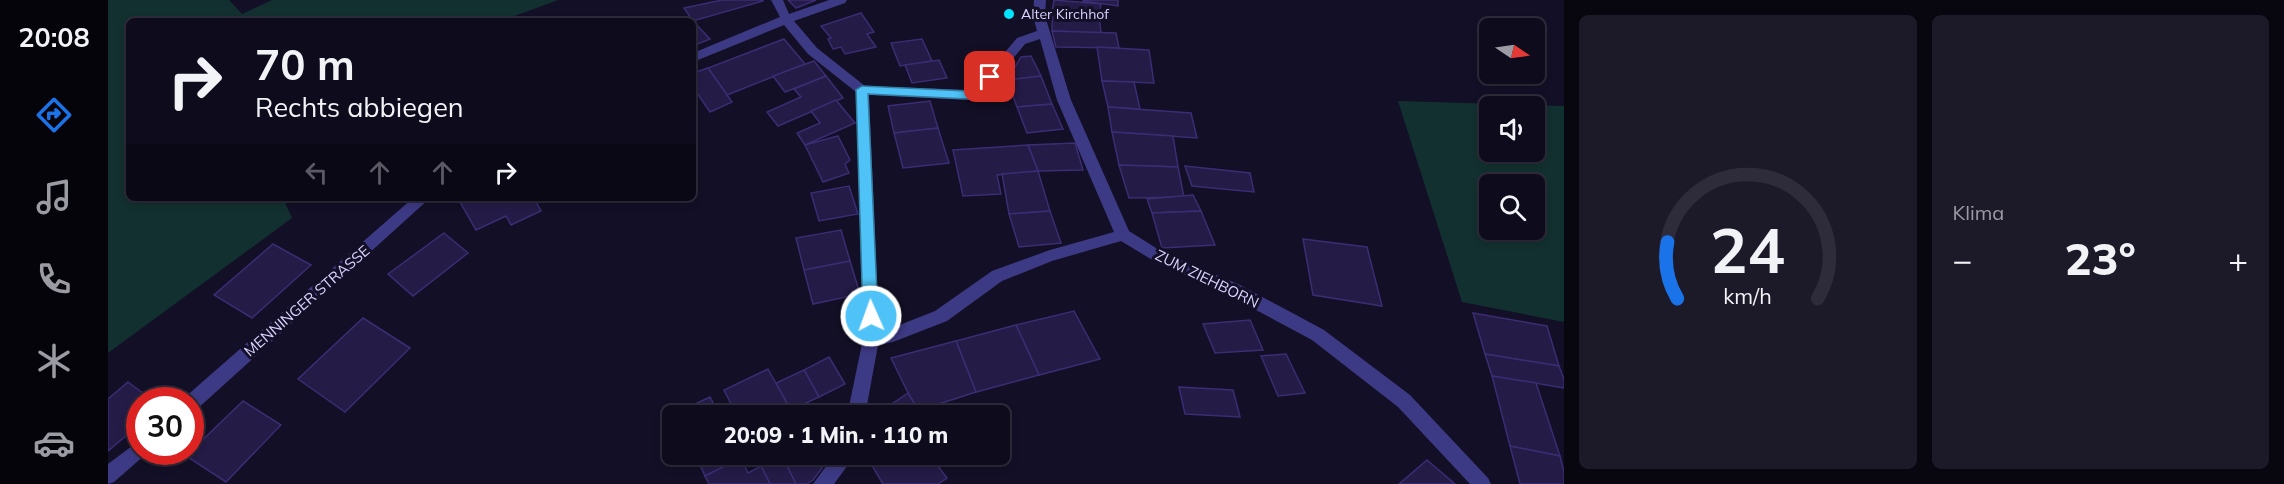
<!DOCTYPE html>
<html lang="de">
<head>
<meta charset="utf-8">
<style>
	:root { --surface:#0e0b1c; --page:#1c1929; --text:#f1f3f6; --muted:#9b9ba3; --line:#2e2b3b; --accent:#1a73e8 }
	body { margin:0; font-family:Mulish,sans-serif; background:var(--page); color:var(--text); height:100vh; display:flex; flex-direction:column; font-size:22px; white-space:nowrap }
	* { box-sizing:border-box; margin:0 }
	p { font-size:20px; color:var(--muted) }
	.icon { flex:none; width:33px; height:33px; fill:none; stroke:currentColor; stroke-width:2; stroke-linecap:round; stroke-linejoin:round }
	.map { position:relative; flex:1; overflow:hidden }
	.side { display:flex; flex-direction:column; gap:15px; padding:15px; background:#08060f; width:720px }
	.side>* { flex:none }
	.banner { position:absolute; left:18px; top:18px; width:570px; height:183px; border-radius:9px; box-shadow:0 3px 9px #0003,0 0 0 2px var(--line); background:#0e0b1c; color:var(--text); overflow:hidden }
	.needle { width:39px; rotate:103deg }
	.buttons { position:absolute; left:1371px; top:18px; display:grid; gap:12px }
	.buttons a { display:grid; place-items:center; width:66px; height:66px; border-radius:9px; background:var(--surface); box-shadow:0 3px 9px #0003,0 0 0 2px var(--line); font-size:30px }
	.speed { position:absolute; left:18px; top:387px; display:flex; gap:12px; font-size:30px; font-weight:700; text-align:center }
	.speed>* { display:grid; place-content:center; width:78px; height:78px; border-radius:50%; background:var(--surface); box-shadow:0 3px 9px #0003,0 0 0 2px var(--line); line-height:1 }
	.speed .limit { border:9px solid #d22; background:#fff; color:#111 }
	.pin { position:absolute; display:grid; place-items:center; width:51px; height:51px; color:#fff; margin:-26px; border-radius:12px; box-shadow:0 3px 9px #0006 }
	.me { position:absolute; width:66px; margin:-33px; rotate:358deg; stroke-linejoin:round; filter:drop-shadow(0 0 4px #0008) }
	.turn { display:flex; align-items:center; gap:21px; height:126px; padding:0 30px; font-size:27px }
	.turn .icon { width:78px; height:78px; stroke-width:2.5 }
	.turn b { display:block; font-size:42px; line-height:51px }
	.lanes { display:flex; align-items:center; height:57px; padding:0 30px; background:#0003; justify-content:center; gap:30px; direction:ltr }
	.lanes .off { opacity:.35 }
	.big { font-size:45px; font-weight:800; line-height:1.1 }
	.side .tile { flex:1; display:flex; flex-direction:column; justify-content:center; gap:9px; min-width:0; padding:0 21px; border-radius:9px; background:var(--page) }
	.side .dial { align-items:center; gap:0 }
	.dial svg { height:156px; overflow:visible; fill:none; stroke:var(--line); stroke-width:7; stroke-linecap:round; text-anchor:middle }
	.dial text { fill:var(--text); stroke:none }
	.heat { display:flex; justify-content:space-between; align-items:center; font-size:33px; direction:ltr }
	.side .tiles { flex:1; display:grid; gap:15px; grid-template-columns:repeat(2,1fr) }
	.trip { position:absolute; left:554px; top:405px; width:348px; height:60px; border-radius:9px; background:var(--surface); box-shadow:0 3px 9px #0003,0 0 0 2px var(--line); font-weight:800; line-height:60px; text-align:center }
	main { display:flex; flex:1; min-height:0 }
	.menu { display:flex; flex-direction:column; width:108px; justify-content:space-around; align-items:center; background:#06040b; color:var(--muted) }
	.menu .icon { width:42px; height:42px }
	.menu .current { color:var(--accent) }
	.menu b { font-size:27px; color:var(--text) }
	.map>svg:first-child { display:block }
	.green { fill:#12302f; fill-rule:evenodd }
	.building { fill:#241b47; stroke:#3b2d73; stroke-width:1.5 }
	.lines { fill:none; stroke-linecap:round; stroke-linejoin:round }
	.minor { fill:#3d3a85; fill-rule:evenodd }
	.route { fill:#4fc3f7; stroke:#337fa1; stroke-width:1.5 }
	.poi-dot { fill:#00e5ff; stroke:#130f26; stroke-width:2 }
	.labels { text-anchor:middle; stroke-width:6; stroke-linejoin:round; paint-order:stroke }
	.far-poi-label { font-size:14px; fill:#d9d4ff; stroke:#130f26; text-anchor:start }
	.street-label { font-size:15px; fill:#d9d4ff; stroke:#130f26 }
</style>
</head>
<body>
<main>
<nav class="menu">
<b>20:08</b>
<svg class="icon current" aria-label="directions" viewBox="0 0 24 24"><path d="M12 3l9 9-9 9-9-9zM9 14v-3h6M13 9l2 2-2 2"/></svg>
<svg class="icon" aria-label="music" viewBox="0 0 24 24"><path d="M9 18V5l10-2v13"/><circle cx="6" cy="18" r="3"/><circle cx="16" cy="16" r="3"/></svg>
<svg class="icon" aria-label="phone" viewBox="0 0 24 24"><path d="M5 4h4l2 5-3 2q2 4 5 5l2-3 5 2v4C11 20 4 13 5 4z"/></svg>
<svg class="icon" aria-label="climate" viewBox="0 0 24 24"><path d="M12 3v18M4 7l16 10M4 17L20 7"/></svg>
<svg class="icon" aria-label="car" viewBox="0 0 24 24"><path d="M5 17H2v-5l4-1 3-4h7l3 4 3 1v5h-3M9 17h6M6 11h13"/><circle cx="7" cy="17" r="2"/><circle cx="17" cy="17" r="2"/></svg>
</nav>
<div class="map">
<svg width="1456" height="484" viewBox="0 0 1456 484">
	<rect width="100%" height="100%" fill="#130f26"/>
	<!-- green -->
	<g class="green">
		<path d="M0 0H121L134 14 164 0H450L393 21H21V198H175L184 218 0 353Z"/>
		<path d="M1290 101 1456 106V322L1354 302ZM1382 106H1426V152H1382ZM1382 184H1426V230H1382Z"/>
	</g>
	<!-- building -->
	<g class="building">
		<path d="M614 0H655V1L585 21 576 8Z"/>
		<path d="M680 0H708L688 8Z"/>
		<path d="M946 0 993 4 991 16 944 11Z"/>
		<path d="M975 0H1010V6L975 1Z"/>
		<path d="M944 11 991 16 993 33 944 31Z"/>
		<path d="M753 13 766 32 759 34 768 47 737 54 733 47 725 49 720 39 723 38 713 26Z"/>
		<path d="M585 21 602 39 585 46Z"/>
		<path d="M944 31 1008 33 1011 48 948 47Z"/>
		<path d="M676 39 697 64 619 95 600 68Z"/>
		<path d="M814 39 824 61 792 66 783 43Z"/>
		<path d="M989 47 1041 50 1046 83 994 81Z"/>
		<path d="M923 56 933 76 899 80 913 57Z"/>
		<path d="M831 60 839 78 804 83 797 65Z"/>
		<path d="M706 61 718 76 677 92 665 76Z"/>
		<path d="M600 68 624 102 602 112 585 87V73Z"/>
		<path d="M718 76 735 98 670 126 659 112 693 97 686 89Z"/>
		<path d="M933 76 944 104 909 107 899 80Z"/>
		<path d="M994 81 1026 82 1032 109 1000 107Z"/>
		<path d="M728 100 747 123 697 145 689 133 712 123 703 111Z"/>
		<path d="M822 101 830 128 786 133 780 106Z"/>
		<path d="M944 104 955 129 919 133 909 107Z"/>
		<path d="M1000 107 1083 113 1089 138 1004 132Z"/>
		<path d="M830 128 841 163 795 168 786 133Z"/>
		<path d="M1004 132 1065 136 1070 167 1011 165Z"/>
		<path d="M730 136 742 160 737 164 741 173 715 182 697 145Z"/>
		<path d="M967 143 975 170 930 171 920 145Z"/>
		<path d="M920 145 930 171 889 175 893 194 855 196 845 150Z"/>
		<path d="M1011 165 1070 167 1076 197 1021 198Z"/>
		<path d="M1077 166 1142 173 1146 192 1084 186Z"/>
		<path d="M930 171 942 211 901 214 894 174Z"/>
		<path d="M741 186 750 214 711 221 703 193Z"/>
		<path d="M1085 195 1093 211 1044 213 1039 199Z"/>
		<path d="M360 198H426L433 211 403 225 398 216 368 230 352 202Z"/>
		<path d="M942 211 953 243 911 247 901 214Z"/>
		<path d="M1093 211 1107 245 1054 248 1044 213Z"/>
		<path d="M733 230 742 261 696 270 688 238Z"/>
		<path d="M336 233 360 253 305 296 280 274Z"/>
		<path d="M1195 239 1259 247 1274 306 1205 295Z"/>
		<path d="M165 244 203 265 144 318 106 295Z"/>
		<path d="M742 261 752 294 705 304 696 270Z"/>
		<path d="M966 311 992 359 931 375 908 325Z"/>
		<path d="M1365 313 1439 326 1451 366 1377 354Z"/>
		<path d="M255 318 302 348 237 412 190 379Z"/>
		<path d="M1142 320 1155 350 1107 353 1095 324Z"/>
		<path d="M908 325 931 375 868 392 848 341Z"/>
		<path d="M848 341 868 392 809 411 783 358Z"/>
		<path d="M1178 354 1197 393 1170 396 1153 356Z"/>
		<path d="M1377 354 1451 366 1456 379V388L1384 376Z"/>
		<path d="M721 357 737 384 711 397 696 370Z"/>
		<path d="M660 369 683 410 673 416H629L616 390Z"/>
		<path d="M696 370 711 397 683 410 668 383Z"/>
		<path d="M1384 376 1428 383 1452 456 1402 446Z"/>
		<path d="M20 382 44 400H32V424L0 451V399Z"/>
		<path d="M1071 387 1125 390 1132 417 1077 414Z"/>
		<path d="M800 393 814 416H766Z"/>
		<path d="M602 397 612 416H569L568 413Z"/>
		<path d="M135 401 173 425 118 482 78 456Z"/>
		<path d="M1402 446 1452 456 1456 472V484H1412Z"/>
		<path d="M587 454H631L633 458 597 476Z"/>
		<path d="M691 454H704L714 468 705 480 699 484H688L678 464Z"/>
		<path d="M757 454H821L839 478 830 484H775Z"/>
		<path d="M673 456 678 464 688 484H662L653 466Z"/>
		<path d="M633 458 640 473 653 466 662 484H601L597 476Z"/>
		<path d="M1319 460 1347 484H1291Z"/>
	</g>
	<g class="lines">
		<!-- minor -->
		<g class="minor">
			<path d="M663 0H675L681 14 721 0H739L737 3 686 21 709 48 757 86 861 90H865L909 38 929 31 925 16 926 0H938L937 16 963 100 1021 231 1056 253 1130 284 1216 330 1302 395 1380 478 1383 484H1362L1290 407 1204 340 1118 294 1046 261 1013 241 944 261 894 281 839 321 785 342 770 345 757 416H739L755 339 748 92 700 54 676 25 585 62V53L672 17ZM932 39 949 100 1006 232 942 250 884 271 827 311 784 328 771 330 761 95 861 100 874 96 917 44Z"/>
			<path d="M305 198H322L88 410 82 412V400H75L76 398Z"/>
			<path d="M32 440V452H39L38 454 6 482 0 484V464Z"/>
			<path d="M727 454H748L726 484H705Z"/>
		</g>
	</g>
	<!-- route -->
	<path class="route" d="M882 73 888 77 879 91 861 99 760 94 770 316 768 321 763 323 757 321 755 316 748 90 754 86 859 91 871 85 878 74Z"/>
	<!-- markers -->
	<circle class="poi-dot" cx="901" cy="14" r="6"/>
	<g class="labels">
		<!-- far-poi labels -->
		<g class="far-poi-label">
			<text x="913" y="19">Alter Kirchhof</text>
		</g>
		<!-- street labels -->
		<g class="street-label">
			<text transform="translate(1099 279) rotate(26)" y="5">ZUM ZIEHBORN</text>
			<text transform="translate(199 301) rotate(-41)" y="5">MENNINGER STRASSE</text>
		</g>
	</g>
</svg>
<div class="buttons">
<a><svg class="needle" viewBox="-14 -14 28 28"><path d="M0-13l5 13h-10z" fill="#e53935"/><path d="M0 13l5-13h-10z" fill="#9b9ba3"/></svg></a>
<a><svg class="icon" aria-label="sound" viewBox="0 0 24 24"><path d="M4 9h4l5-4v14l-5-4H4zM17 9q2 3 0 6"/></svg></a>
<a><svg class="icon" aria-label="search" viewBox="0 0 24 24"><circle cx="10" cy="10" r="6"/><path d="M15 15l6 6"/></svg></a>
</div>
<div class="speed"><div class="limit">30</div></div>
<div class="pin" style="left:882px;top:77px;background:#d93025"><svg class="icon" aria-label="arrive" viewBox="0 0 24 24"><path d="M6 21V4h12l-3 4 3 4H6"/></svg></div>
<svg class="me" style="left:763px;top:316px" viewBox="-20 -20 40 40"><circle r="17" fill="#4fc3f7" stroke="#fff" stroke-width="3"/><path d="M0-11L8 9 0 5-8 9z" fill="#fff"/></svg>
<div class="trip">20:09 · 1 Min. · 110 m</div>
<div class="banner">
<div class="turn"><svg class="icon" aria-label="right" viewBox="0 0 24 24"><path d="M7 20v-9h11M14 6l5 5-5 5"/></svg><div><b>70 m</b>Rechts abbiegen</div></div>
<div class="lanes"><svg class="icon off" aria-label="left" viewBox="0 0 24 24"><path d="M17 20v-9H6M10 6l-5 5 5 5"/></svg><svg class="icon off" aria-label="ahead" viewBox="0 0 24 24"><path d="M12 20V5M6 11l6-6 6 6"/></svg><svg class="icon off" aria-label="ahead" viewBox="0 0 24 24"><path d="M12 20V5M6 11l6-6 6 6"/></svg><svg class="icon" aria-label="right" viewBox="0 0 24 24"><path d="M7 20v-9h11M14 6l5 5-5 5"/></svg></div>
</div>
</div>
<section class="side">
<div class="tiles">
<div class="tile dial"><svg viewBox="0 0 100 80">
<path d="M14 69A42 42 0 1 1 86 69"/>
<path d="M14 69A42 42 0 0 1 9 40" stroke="#1a73e8"/>
<text x="50" y="56" font-size="32" font-weight="700">24</text>
<text x="50" y="72" font-size="11">km/h</text>
</svg></div>
<div class="tile"><p>Klima</p>
<div class="heat"><a>−</a><b class="big">23°</b><a>+</a></div>
</div>
</div>
</section>
</main>
</body>
</html>
